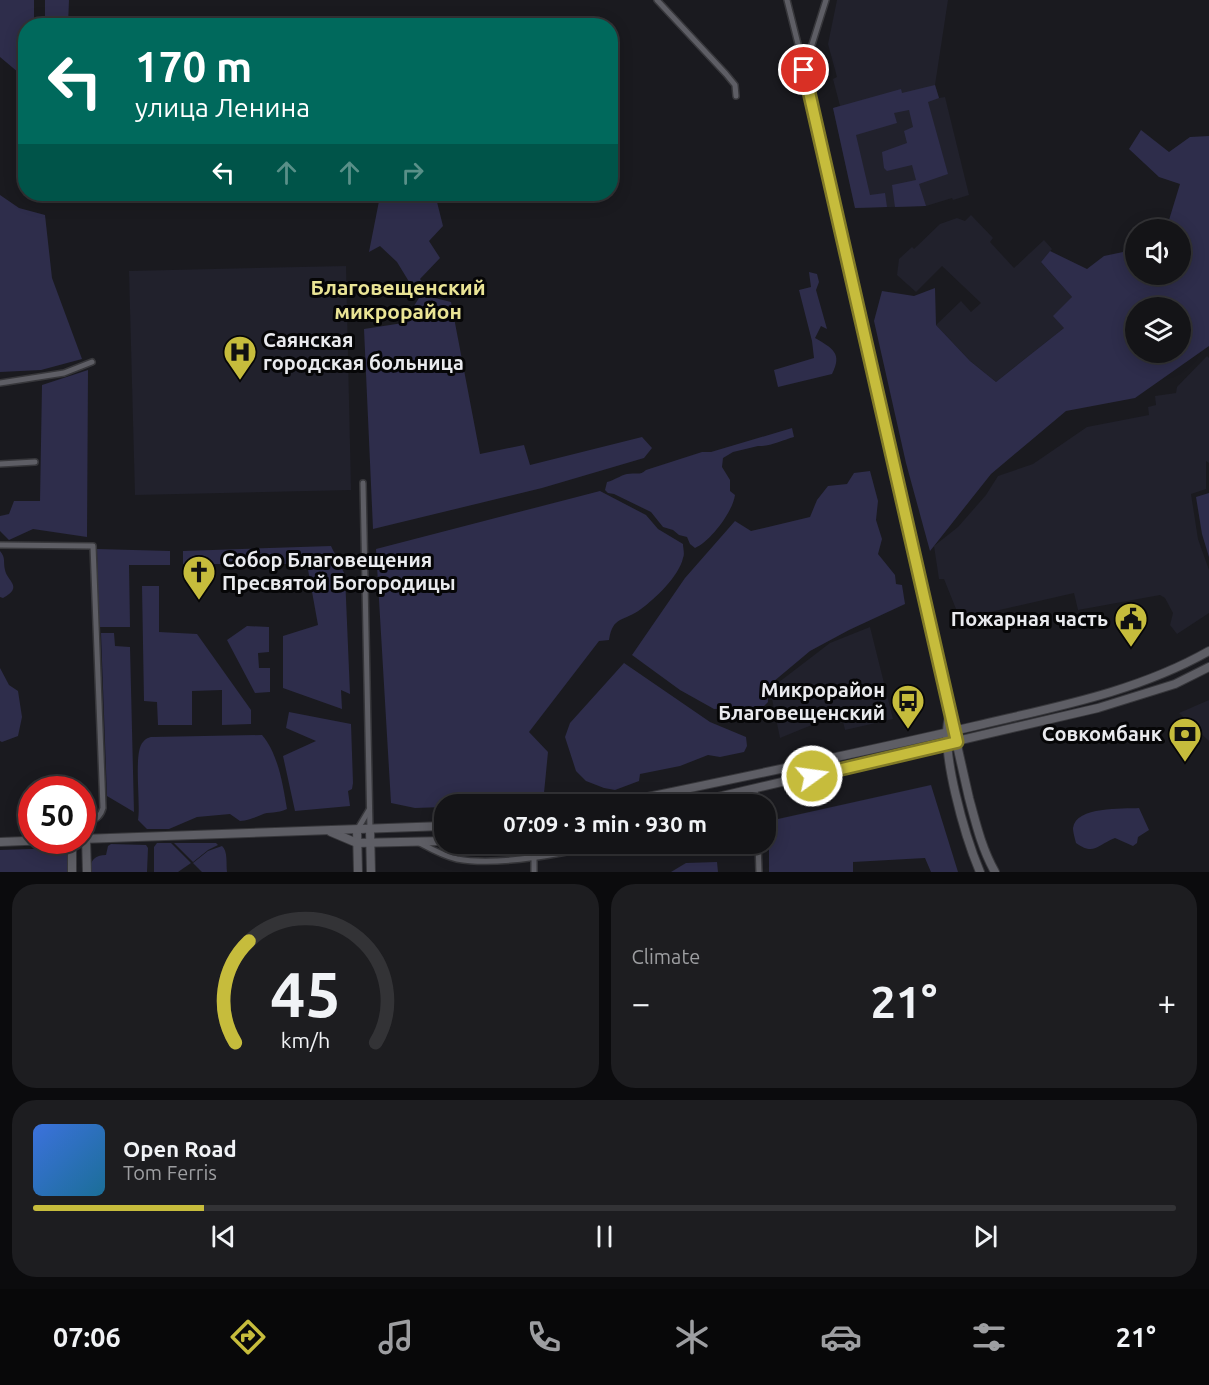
<!DOCTYPE html>
<html lang="en">
<head>
<meta charset="utf-8">
<style>
	:root { --surface:#141417; --page:#1d1d20; --text:#f1f3f6; --muted:#9d9ea1; --line:#333336; --accent:#c6bc3c }
	body { margin:0; font-family:Ubuntu,sans-serif; background:var(--page); color:var(--text); height:100vh; display:flex; flex-direction:column; font-size:22px; white-space:nowrap }
	* { box-sizing:border-box; margin:0 }
	p { font-size:20px; color:var(--muted) }
	.icon { flex:none; width:33px; height:33px; fill:none; stroke:currentColor; stroke-width:2; stroke-linecap:round; stroke-linejoin:round }
	.map { position:relative; height:872px; overflow:hidden }
	.details { display:flex; flex-direction:column; gap:12px; padding:12px; background:#0b0b0d; flex:1 }
	.details>* { flex:none }
	.banner { position:absolute; left:18px; top:18px; width:600px; height:183px; border-radius:24px; box-shadow:0 3px 15px #0003,0 0 0 2px var(--line); background:#00695c; color:#fff; overflow:hidden }
	.fabs { position:absolute; left:1125px; top:219px; display:grid; gap:12px }
	.fabs a { display:grid; place-items:center; width:66px; height:66px; border-radius:50%; background:var(--surface); box-shadow:0 3px 15px #0003,0 0 0 2px var(--line); font-size:30px }
	.speed { position:absolute; left:18px; top:776px; display:flex; gap:12px; font-size:30px; font-weight:700; text-align:center }
	.speed>* { display:grid; place-content:center; width:78px; height:78px; border-radius:50%; background:var(--surface); box-shadow:0 3px 15px #0003,0 0 0 2px var(--line); line-height:1 }
	.speed .limit { border:9px solid #d22; background:#fff; color:#111 }
	.pin { position:absolute; display:grid; place-items:center; width:51px; height:51px; color:#fff; margin:-26px; border:3px solid #fff; border-radius:50%; box-shadow:0 2px 6px #0007 }
	.me { position:absolute; width:66px; margin:-33px; rotate:76deg; stroke-linejoin:round; filter:drop-shadow(0 0 4px #0008) }
	.turn { display:flex; align-items:center; gap:21px; height:126px; padding:0 18px; font-size:27px }
	.turn .icon { width:78px; height:78px; stroke-width:2.5 }
	.turn b { display:block; font-size:42px; line-height:51px }
	.lanes { display:flex; align-items:center; height:57px; padding:0 18px; background:#0003; justify-content:center; gap:30px; direction:ltr }
	.lanes .off { opacity:.35 }
	.big { font-size:45px; font-weight:600; line-height:1.1 }
	.details .tile { flex:1; display:flex; flex-direction:column; justify-content:center; gap:9px; min-width:0; padding:0 21px; border-radius:24px; background:var(--page) }
	.details .dial { align-items:center; gap:0 }
	.dial svg { height:156px; overflow:visible; fill:none; stroke:var(--line); stroke-width:7; stroke-linecap:round; text-anchor:middle }
	.dial text { fill:var(--text); stroke:none }
	.song { display:flex; align-items:center; gap:18px }
	.cover { width:72px; height:72px; border-radius:9px; background:linear-gradient(135deg,hsl(220 70% 55%),hsl(200 70% 35%)) }
	.played { height:6px; border-radius:3px; background:linear-gradient(90deg,var(--accent) 15%,var(--line) 15%) }
	.keys { display:flex; justify-content:space-around; direction:ltr }
	.heat { display:flex; justify-content:space-between; align-items:center; font-size:33px; direction:ltr }
	.details .tiles { flex:1; display:grid; gap:12px; grid-template-columns:1fr 1fr }
	.tile:last-child { grid-column:span 2 }
	.trip { position:absolute; left:434px; top:794px; width:342px; height:60px; border-radius:24px; background:var(--surface); box-shadow:0 3px 15px #0003,0 0 0 2px var(--line); font-weight:600; line-height:60px; text-align:center }
	.tabs { display:flex; height:96px; justify-content:space-around; align-items:center; background:#080809; color:var(--muted) }
	.tabs .icon { width:42px; height:42px }
	.tabs .on { color:var(--accent) }
	.tabs b { font-size:27px; color:var(--text) }
	.map>svg:first-child { display:block }
	.built { fill:#21212c }
	.green { fill:#2e2d4b; fill-rule:evenodd }
	.lines { fill:none; stroke-linecap:round; stroke-linejoin:round }
	.street-casing { stroke:#37373b; stroke-width:8 }
	.secondary-casing { stroke:#37373b; stroke-width:10 }
	.street { stroke:#5e5e65; stroke-width:5 }
	.secondary { stroke:#5e5e65; stroke-width:8 }
	.route-casing { stroke:#817a27; stroke-width:15 }
	.route { stroke:#c6bc3c; stroke-width:10 }
	.labels { text-anchor:middle; stroke-width:6; stroke-linejoin:round; paint-order:stroke }
	.poi-label { font-size:20px; font-weight:bold; fill:#e9eaee; stroke:#060607; text-anchor:end }
	.neighbourhood-label { font-size:21px; font-weight:bold; fill:#eae495; stroke:#060607 }
</style>
</head>
<body>
<div class="map">
<svg width="1209" height="872" viewBox="0 0 1209 872">
	<rect width="100%" height="100%" fill="#1a1a1f"/>
	<!-- built -->
	<g class="built">
		<path d="M837 0H948L935 85 939 98 945 97 969 195 953 200 952 198 926 206 855 208 833 108 840 106 833 79 837 77 828 44Z"/>
		<path d="M971 215 993 238 990 242 1014 268 1044 240 1052 249 1041 262 1072 297 1064 328 996 382 970 361 936 325 961 301 971 312 981 303 942 266 916 292 897 275 899 259 912 247 914 249 940 224 957 218 965 221Z"/>
		<path d="M346 266 351 490 135 495 129 271Z"/>
		<path d="M1207 356 1209 358V463L1206 461V489L1191 494 1198 539 1209 570V613L1177 634 1170 625 1173 613 1165 598 1160 595 1078 610 1074 593 960 619 944 579H939L934 546 958 527 986 495 998 476 1033 464 1087 427 1149 415 1148 407 1156 405 1155 396 1176 393 1177 387Z"/>
		<path d="M870 627 893 719 845 730 841 713 780 738 770 689 830 643Z"/>
		<path d="M1209 700V741L1179 713Z"/>
	</g>
	<!-- green -->
	<g class="green">
		<path d="M0 0H34V25L26 26 25 78 0 57Z"/>
		<path d="M45 0H69L68 25H45Z"/>
		<path d="M935 85 939 98 928 102 948 174 919 184 926 206 895 207 892 185 916 180 912 165 887 171 884 168 882 152 907 143 904 131 913 127 909 110 894 113 897 123 856 135 870 195 885 193 887 207 855 208 833 108 901 89 902 93Z"/>
		<path d="M1141 130 1169 152 1190 137 1209 136V346L1135 398 1066 411 991 474 930 551 906 463 874 321 882 291 914 296 935 288 936 325 970 361 996 382 1064 328 1053 316 1072 297 1041 262 1050 251 1087 269 1104 256 1123 252 1135 239 1136 274H1180V230L1145 229 1154 220H1169L1180 184 1159 177 1129 149ZM1136 308H1180V352H1136Z"/>
		<path d="M0 195 19 208 45 215 52 278 82 359 41 370 0 372Z"/>
		<path d="M379 201 437 202 443 226 429 241 440 258 420 279 435 298 451 302 480 454 524 445 530 465 642 437 652 448 644 458 542 488 373 529 364 329 403 323 419 298 397 262 380 246 369 252Z"/>
		<path d="M809 272 817 274 819 282 816 290 827 329 821 326 815 338C832 348 843 353 832 374L778 387 774 370 814 358 812 341 799 290 811 287Z"/>
		<path d="M88 370 87 537 33 529 9 540 0 531V516L9 514 14 501H40L42 385Z"/>
		<path d="M792 428 794 437C783 440 769 447 758 446L733 452 723 458 722 467 730 480V491L735 495C733 511 711 541 695 548L690 544 687 537 679 535 673 530 663 527 651 512 614 494 608 493 605 490 607 482C615 480 619 476 627 474 635 472 640 476 646 470L702 452H711Z"/>
		<path d="M870 471 878 501 876 520 882 539 878 554 895 575 896 584 902 585 905 604 849 630 810 651 767 687 768 702 762 708 714 709 680 690 632 655 685 578 735 521 751 531 810 517 817 500 828 486 847 484 854 473Z"/>
		<path d="M600 491 646 515 658 529 683 544C683 548 685 554 683 558 679 576 655 599 641 609 624 622 613 615 609 640L599 641 529 732 548 752 544 793 515 803 480 801 468 804H444V807L415 808 391 803 376 549Z"/>
		<path d="M1209 493V557L1202 534 1196 497Z"/>
		<path d="M331 546 345 575 350 694 341 690 342 709 283 688V636L318 625 307 564H183V551Z"/>
		<path d="M97 549 170 551V565H129L130 627H99Z"/>
		<path d="M0 551C6 558 3 561 5 570 7 581 24 587 3 598L0 597Z"/>
		<path d="M142 586H159V632L197 634 251 710V724L222 725V690L192 691V725H158L157 702 144 701Z"/>
		<path d="M247 626 269 627V652L258 653 259 668H270V692L255 693 227 640Z"/>
		<path d="M101 633H114L115 646 130 647 134 812 107 796Z"/>
		<path d="M624 663 710 722 746 737 747 746 744 752 720 757 708 755 680 766 640 774 639 781 615 790 604 788 586 781 576 771 565 737 570 723Z"/>
		<path d="M0 668 9 685 18 691 22 717 18 736 2 742 0 741Z"/>
		<path d="M289 712 351 724 353 783 352 789 348 791 350 806 295 811 283 756 316 741 286 728Z"/>
		<path d="M262 735C278 753 283 785 287 809 277 814 269 811 261 815 253 818 249 820 240 821L230 814 197 817 169 829H147L138 820C141 803 133 752 143 742 146 738 148 738 151 737Z"/>
		<path d="M931 785 958 872H931L925 858 853 862V872H769V821Z"/>
		<path d="M1139 808 1149 830 1138 837 1137 843 1133 846 1115 838C1097 845 1094 856 1076 843 1075 839 1073 832 1073 828 1076 806 1123 809 1139 808Z"/>
		<path d="M157 843H171L191 863 178 872H154V847Z"/>
		<path d="M174 843H216L218 845 208 850 193 862Z"/>
		<path d="M111 844 146 845 148 848 147 872H90C90 860 95 855 106 855L108 846Z"/>
		<path d="M222 846C228 851 226 864 227 872H202L193 863 208 851Z"/>
		<path d="M62 848 69 851 71 872H0V850Z"/>
		<path d="M717 862 718 872H671L686 863Z"/>
	</g>
	<g class="lines">
		<!-- street casing -->
		<g class="street-casing">
			<g id="street">
				<path d="M657 0 726 74 735 85 736 96"/>
				<path d="M787 0 804 68"/>
				<path d="M804 70 826 0"/>
				<path d="M0 383 64 373 92 362"/>
				<path d="M0 464 35 462"/>
				<path d="M363 483 370 830"/>
				<path d="M0 545 93 546 103 808C100 820 91 820 82 827"/>
				<path d="M755 790 757 804"/>
				<path d="M357 830 369 810"/>
				<path d="M418 842C431 849 443 856 457 859 500 867 569 852 611 843"/>
				<path d="M758 843 759 872"/>
				<path d="M534 857V872"/>
			</g>
		</g>
		<!-- secondary casing -->
		<g class="secondary-casing">
			<g id="secondary">
				<path d="M804 70 969 798C976 824 982 849 995 872"/>
				<path d="M950 714C938 747 966 839 980 872"/>
				<path d="M614 804C734 779 855 754 975 726 1055 707 1137 692 1209 651"/>
				<path d="M688 804 1098 708 1175 684 1209 667"/>
				<path d="M357 830 358 872"/>
				<path d="M370 830 371 872"/>
				<path d="M331 832 357 843 444 841"/>
				<path d="M82 839 444 826"/>
				<path d="M86 839 87 872"/>
				<path d="M72 840V872"/>
				<path d="M0 842 49 840"/>
			</g>
		</g>
		<!-- street -->
		<use href="#street" class="street"/>
		<!-- secondary -->
		<use href="#secondary" class="secondary"/>
	</g>
	<g class="lines">
		<!-- route casing -->
		<g class="route-casing">
			<path id="route" d="M804 70 957 742 812 776"/>
		</g>
		<!-- route -->
		<use href="#route" class="route"/>
	</g>
	<!-- icons -->
	<defs>
		<g id="hospital-pin" transform="scale(1.725)"><path d="M0 17L-7.5 6A9.5 9.5 0 1 1 7.5 6Z" fill="#c6bc3c" stroke="#060607"/><path d="M-5-5h3v3.5h4V-5h3V5h-3V1.5h-4V5h-3Z" fill="#111"/></g>
		<g id="church-pin" transform="scale(1.725)"><path d="M0 17L-7.5 6A9.5 9.5 0 1 1 7.5 6Z" fill="#c6bc3c" stroke="#060607"/><path d="M-1.2-6h2.4v3.5h3.3v2.4h-3.3V6h-2.4V-.1h-3.3v-2.4h3.3Z" fill="#111"/></g>
		<g id="civic-pin" transform="scale(1.725)"><path d="M0 17L-7.5 6A9.5 9.5 0 1 1 7.5 6Z" fill="#c6bc3c" stroke="#060607"/><path d="M-.6-6.5H3V-4.5H.6V-3L4-1V1h2V6H-6V1h2V-1L-.6-3ZM-1.2 2.5V6h2.4V2.5Z" fill="#111"/></g>
		<g id="bus-pin" transform="scale(1.725)"><path d="M0 17L-7.5 6A9.5 9.5 0 1 1 7.5 6Z" fill="#c6bc3c" stroke="#060607"/><path d="M-5-6H5V4H4V6H2V4H-2V6H-4V4H-5ZM-3.5-4V0h7V-4ZM-3.5 1.2v1.5H-2V1.2ZM2 1.2v1.5H3.5V1.2Z" fill="#111"/></g>
		<g id="bank-pin" transform="scale(1.725)"><path d="M0 17L-7.5 6A9.5 9.5 0 1 1 7.5 6Z" fill="#c6bc3c" stroke="#060607"/><path d="M-6-4H6V4H-6ZM0-2.3a2.3 2.3 0 1 0 0 4.6a2.3 2.3 0 1 0 0-4.6Z" fill="#111"/></g>
	</defs>
	<g fill-rule="evenodd">
		<use href="#hospital-pin" x="240" y="352"/>
		<use href="#church-pin" x="199" y="572"/>
		<use href="#civic-pin" x="1131" y="619"/>
		<use href="#bus-pin" x="908" y="701"/>
		<use href="#bank-pin" x="1185" y="734"/>
	</g>
	<g class="labels">
		<!-- poi labels -->
		<g class="poi-label">
			<text x="263" y="347" text-anchor="start">Саянская<tspan x="263" dy="23">городская больница</tspan></text>
			<text x="222" y="567" text-anchor="start">Собор Благовещения<tspan x="222" dy="23">Пресвятой Богородицы</tspan></text>
			<text x="1108" y="626">Пожарная часть</text>
			<text x="885" y="697">Микрорайон<tspan x="885" dy="23">Благовещенский</tspan></text>
			<text x="1162" y="741">Совкомбанк</text>
		</g>
		<!-- neighbourhood labels -->
		<g class="neighbourhood-label">
			<text x="398" y="295">Благовещенский<tspan x="398" dy="24">микрорайон</tspan></text>
		</g>
	</g>
</svg>
<div class="fabs">
<a><svg class="icon" aria-label="sound" viewBox="0 0 24 24"><path d="M4 9h4l5-4v14l-5-4H4zM17 9q2 3 0 6"/></svg></a>
<a><svg class="icon" aria-label="layers" viewBox="0 0 24 24"><path d="M12 4l9 5-9 5-9-5zM3 14l9 5 9-5"/></svg></a>
</div>
<div class="speed"><div class="limit">50</div></div>
<div class="pin" style="left:804px;top:70px;background:#d93025"><svg class="icon" aria-label="arrive" viewBox="0 0 24 24"><path d="M6 21V4h12l-3 4 3 4H6"/></svg></div>
<svg class="me" style="left:812px;top:776px" viewBox="-20 -20 40 40"><circle r="17" fill="#c6bc3c" stroke="#fff" stroke-width="3"/><path d="M0-11L8 9 0 5-8 9z" fill="#fff"/></svg>
<div class="trip">07:09 · 3 min · 930 m</div>
<div class="banner">
<div class="turn"><svg class="icon" aria-label="left" viewBox="0 0 24 24"><path d="M17 20v-9H6M10 6l-5 5 5 5"/></svg><div><b>170 m</b>улица Ленина</div></div>
<div class="lanes"><svg class="icon" aria-label="left" viewBox="0 0 24 24"><path d="M17 20v-9H6M10 6l-5 5 5 5"/></svg><svg class="icon off" aria-label="ahead" viewBox="0 0 24 24"><path d="M12 20V5M6 11l6-6 6 6"/></svg><svg class="icon off" aria-label="ahead" viewBox="0 0 24 24"><path d="M12 20V5M6 11l6-6 6 6"/></svg><svg class="icon off" aria-label="right" viewBox="0 0 24 24"><path d="M7 20v-9h11M14 6l5 5-5 5"/></svg></div>
</div>
</div>
<section class="details">
<div class="tiles">
<div class="tile dial"><svg viewBox="0 0 100 80">
<path d="M14 69A42 42 0 1 1 86 69"/>
<path d="M14 69A42 42 0 0 1 21 17" stroke="#c6bc3c"/>
<text x="50" y="56" font-size="32" font-weight="700">45</text>
<text x="50" y="72" font-size="11">km/h</text>
</svg></div>
<div class="tile"><p>Climate</p>
<div class="heat"><a>−</a><b class="big">21°</b><a>+</a></div>
</div>
<div class="tile">
<div class="song"><i class="cover"></i><div><b>Open Road</b><p>Tom Ferris</p></div></div>
<div class="played"></div>
<div class="keys"><svg class="icon" aria-label="previous" viewBox="0 0 24 24"><path d="M18 5L8 12l10 7zM5 5v14"/></svg><svg class="icon" aria-label="pause" viewBox="0 0 24 24"><path d="M8 5v14M16 5v14"/></svg><svg class="icon" aria-label="next" viewBox="0 0 24 24"><path d="M6 5l10 7-10 7zM19 5v14"/></svg></div>
</div>
</div>
</section>
<nav class="tabs">
<b>07:06</b>
<svg class="icon on" aria-label="directions" viewBox="0 0 24 24"><path d="M12 3l9 9-9 9-9-9zM9 14v-3h6M13 9l2 2-2 2"/></svg>
<svg class="icon" aria-label="music" viewBox="0 0 24 24"><path d="M9 18V5l10-2v13"/><circle cx="6" cy="18" r="3"/><circle cx="16" cy="16" r="3"/></svg>
<svg class="icon" aria-label="phone" viewBox="0 0 24 24"><path d="M5 4h4l2 5-3 2q2 4 5 5l2-3 5 2v4C11 20 4 13 5 4z"/></svg>
<svg class="icon" aria-label="climate" viewBox="0 0 24 24"><path d="M12 3v18M4 7l16 10M4 17L20 7"/></svg>
<svg class="icon" aria-label="car" viewBox="0 0 24 24"><path d="M5 17H2v-5l4-1 3-4h7l3 4 3 1v5h-3M9 17h6M6 11h13"/><circle cx="7" cy="17" r="2"/><circle cx="17" cy="17" r="2"/></svg>
<svg class="icon" aria-label="filters" viewBox="0 0 24 24"><path d="M4 7h16M4 17h16"/><circle cx="9" cy="7" r="2"/><circle cx="15" cy="17" r="2"/></svg>
<b>21°</b>
</nav>
</body>
</html>
